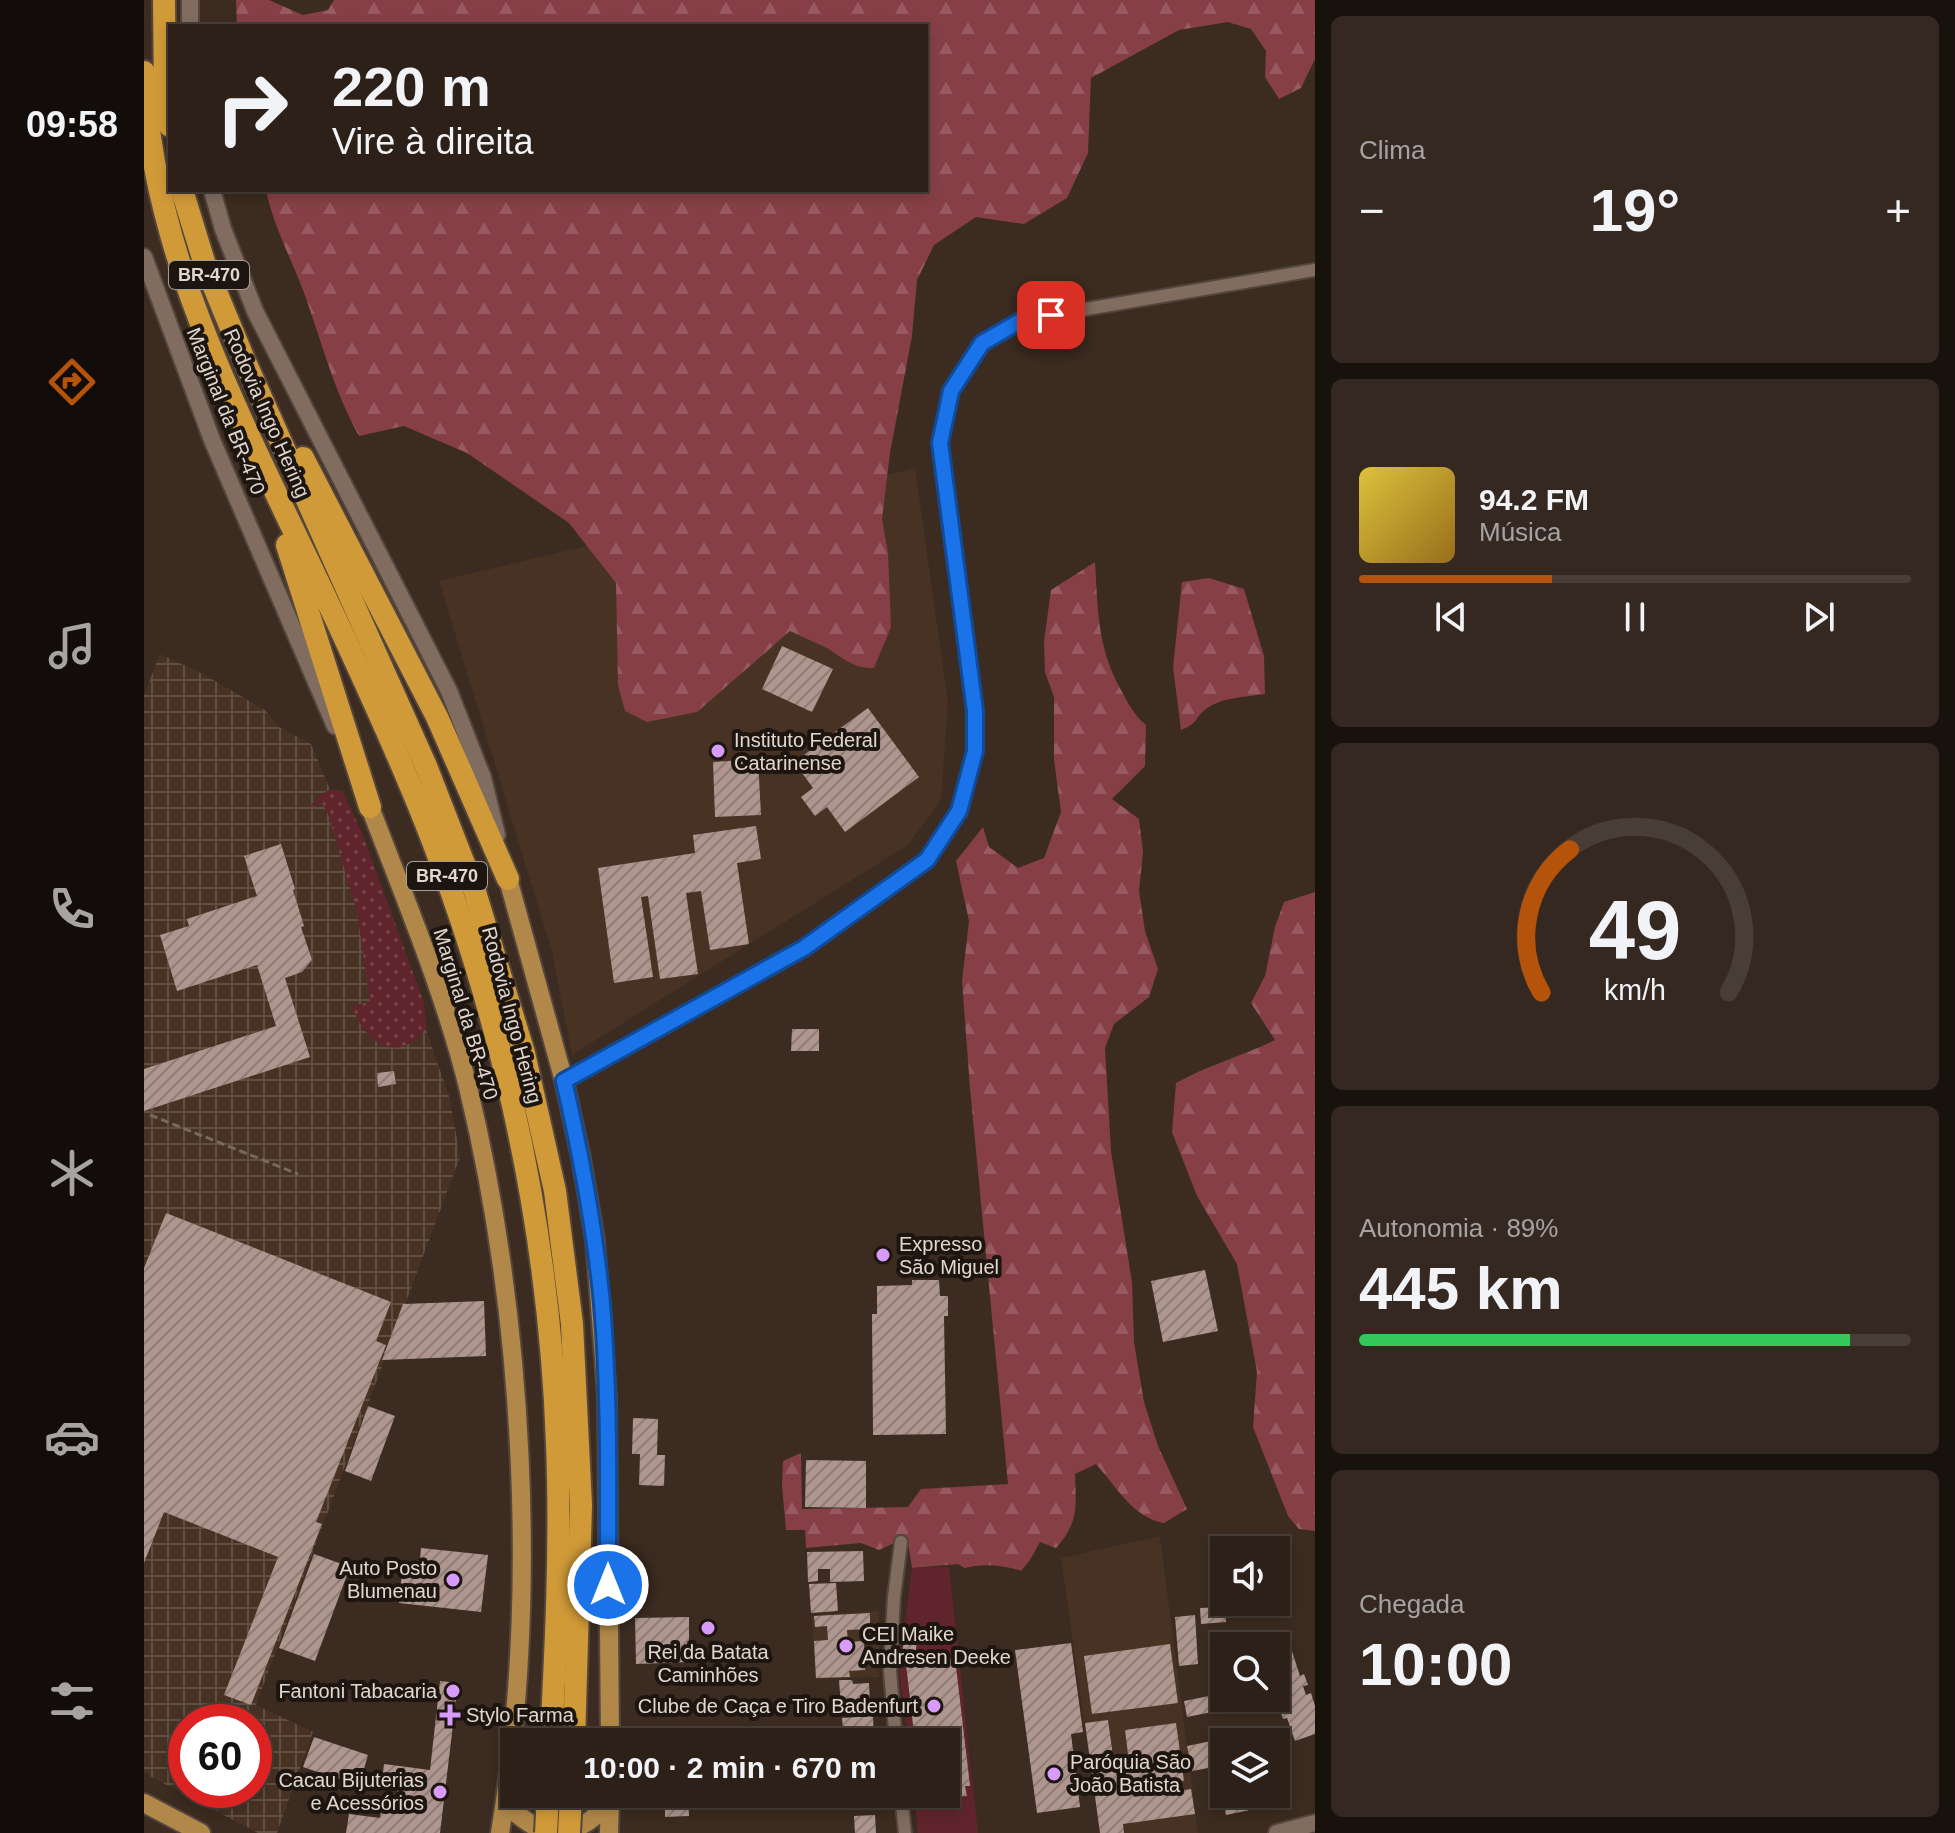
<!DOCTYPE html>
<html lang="pt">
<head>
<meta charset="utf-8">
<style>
	:root { --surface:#2c2018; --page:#342821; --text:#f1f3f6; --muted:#a6a3a2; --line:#483e37; --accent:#b45309 }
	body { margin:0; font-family:Helvetica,sans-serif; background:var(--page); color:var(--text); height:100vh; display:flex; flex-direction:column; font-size:30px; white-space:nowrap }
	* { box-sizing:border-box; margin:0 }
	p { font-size:26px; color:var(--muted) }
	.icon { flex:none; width:44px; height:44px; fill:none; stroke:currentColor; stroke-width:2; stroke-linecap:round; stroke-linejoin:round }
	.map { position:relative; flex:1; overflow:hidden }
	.drawer { display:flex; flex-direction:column; gap:16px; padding:16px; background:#18120d; width:640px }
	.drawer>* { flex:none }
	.banner { position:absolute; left:24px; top:24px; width:760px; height:168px; border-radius:0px; box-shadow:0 4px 12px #0003,0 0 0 2px var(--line); background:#2c2018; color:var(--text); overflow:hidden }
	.tools { position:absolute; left:1066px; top:1536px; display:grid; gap:16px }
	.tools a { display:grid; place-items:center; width:80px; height:80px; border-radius:0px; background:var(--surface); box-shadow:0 4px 12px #0003,0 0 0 2px var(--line); font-size:40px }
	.speed { position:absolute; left:24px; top:1704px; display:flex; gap:16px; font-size:40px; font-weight:700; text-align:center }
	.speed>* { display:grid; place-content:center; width:104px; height:104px; border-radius:50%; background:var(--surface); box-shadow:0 4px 12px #0003,0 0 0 2px var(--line); line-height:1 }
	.speed .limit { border:12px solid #d22; background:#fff; color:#111 }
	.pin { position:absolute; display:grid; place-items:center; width:68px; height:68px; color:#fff; margin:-34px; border-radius:16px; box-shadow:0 4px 12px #0006 }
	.me { position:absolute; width:88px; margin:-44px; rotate:0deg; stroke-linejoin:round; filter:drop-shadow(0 0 6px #0008) }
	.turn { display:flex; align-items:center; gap:28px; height:168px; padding:0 32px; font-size:36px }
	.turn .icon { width:104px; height:104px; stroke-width:2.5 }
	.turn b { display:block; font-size:56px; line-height:68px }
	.big { font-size:60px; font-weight:600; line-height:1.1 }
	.drawer .card { flex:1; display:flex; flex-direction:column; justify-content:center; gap:12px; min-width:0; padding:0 28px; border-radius:12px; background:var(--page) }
	.drawer .dial { align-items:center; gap:0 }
	.dial svg { height:208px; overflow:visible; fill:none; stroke:var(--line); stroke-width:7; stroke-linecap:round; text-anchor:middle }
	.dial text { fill:var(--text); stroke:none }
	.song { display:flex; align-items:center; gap:24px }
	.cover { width:96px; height:96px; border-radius:12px; background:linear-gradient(135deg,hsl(50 70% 55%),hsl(40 70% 35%)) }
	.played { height:8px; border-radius:4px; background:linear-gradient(90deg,var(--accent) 35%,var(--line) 35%) }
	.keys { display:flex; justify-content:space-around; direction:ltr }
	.heat { display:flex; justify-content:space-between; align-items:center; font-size:44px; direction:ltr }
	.charge { height:12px; border-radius:6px; background:linear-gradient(90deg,#34c759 89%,var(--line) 0) }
	.trip { position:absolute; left:356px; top:1728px; width:460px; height:80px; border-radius:0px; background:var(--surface); box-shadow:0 4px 12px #0003,0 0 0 2px var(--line); font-weight:600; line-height:80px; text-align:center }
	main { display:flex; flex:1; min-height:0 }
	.dock { display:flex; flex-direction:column; width:144px; justify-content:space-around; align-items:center; background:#120d0a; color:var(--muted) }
	.dock .icon { width:56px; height:56px }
	.dock .active { color:var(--accent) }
	.dock b { font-size:36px; color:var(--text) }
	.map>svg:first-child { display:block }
	.built { fill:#473223 }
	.industrial { fill:url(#industrial-grid); fill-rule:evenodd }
	.grass { fill:url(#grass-dots) }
	.forest { fill:url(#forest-firs) }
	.park { fill:#60252c }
	.building { fill:url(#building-hatch) }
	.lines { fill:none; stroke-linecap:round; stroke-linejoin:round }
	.street-casing { stroke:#54463c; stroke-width:16 }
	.secondary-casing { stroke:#54463c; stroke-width:20 }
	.primary-casing { stroke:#54463c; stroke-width:22 }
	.highway-casing { stroke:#54463c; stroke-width:26 }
	.path { stroke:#77695f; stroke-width:3; stroke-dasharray:8 4; stroke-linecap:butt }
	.street { stroke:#806d60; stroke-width:12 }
	.secondary { stroke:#806d60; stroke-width:16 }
	.primary { stroke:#b18849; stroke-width:18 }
	.highway { stroke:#d19a39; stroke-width:22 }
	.highway-bridge-casing { stroke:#54463c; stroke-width:26; stroke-linecap:butt }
	.highway-bridge { stroke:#d19a39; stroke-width:22 }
	.route-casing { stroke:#114b97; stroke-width:20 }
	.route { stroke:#1a73e8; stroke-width:14 }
	.poi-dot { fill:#d79bf9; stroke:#1d1510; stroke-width:3 }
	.labels { text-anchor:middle; stroke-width:8; stroke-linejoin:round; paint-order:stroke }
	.shield { fill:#1d1510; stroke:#a69d96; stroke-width:2 }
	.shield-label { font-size:18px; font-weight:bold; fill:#e1d7cf }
	.street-label { font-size:20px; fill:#e1d7cf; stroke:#1d1510 }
	.poi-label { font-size:20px; fill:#e1d7cf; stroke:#1d1510; text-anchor:start }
</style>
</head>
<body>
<main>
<nav class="dock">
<b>09:58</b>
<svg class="icon active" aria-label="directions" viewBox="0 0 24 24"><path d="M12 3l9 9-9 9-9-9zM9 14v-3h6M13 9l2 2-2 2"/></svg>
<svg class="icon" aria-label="music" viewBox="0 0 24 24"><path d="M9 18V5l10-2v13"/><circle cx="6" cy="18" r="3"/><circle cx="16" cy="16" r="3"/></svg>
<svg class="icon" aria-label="phone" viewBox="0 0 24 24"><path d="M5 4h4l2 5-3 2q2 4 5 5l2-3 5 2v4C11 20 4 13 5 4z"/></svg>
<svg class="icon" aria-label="climate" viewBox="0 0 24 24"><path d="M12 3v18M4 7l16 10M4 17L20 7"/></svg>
<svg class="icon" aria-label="car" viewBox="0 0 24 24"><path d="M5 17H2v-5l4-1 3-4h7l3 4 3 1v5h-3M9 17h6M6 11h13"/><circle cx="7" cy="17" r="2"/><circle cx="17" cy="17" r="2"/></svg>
<svg class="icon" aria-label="filters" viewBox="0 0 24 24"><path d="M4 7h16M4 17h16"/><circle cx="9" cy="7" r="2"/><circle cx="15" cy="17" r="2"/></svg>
</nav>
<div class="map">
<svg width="1171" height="1833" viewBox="0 0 1171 1833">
	<defs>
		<pattern id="industrial-grid" width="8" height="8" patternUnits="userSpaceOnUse" patternTransform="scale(2)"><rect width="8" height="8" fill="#473223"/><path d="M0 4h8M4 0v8" fill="none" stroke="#614f42"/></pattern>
		<pattern id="grass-dots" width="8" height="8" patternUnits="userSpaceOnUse" patternTransform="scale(2)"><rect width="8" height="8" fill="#60252c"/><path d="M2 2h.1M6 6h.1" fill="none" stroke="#76444a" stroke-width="1.8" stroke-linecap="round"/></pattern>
		<pattern id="forest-firs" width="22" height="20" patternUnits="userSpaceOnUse" patternTransform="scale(2)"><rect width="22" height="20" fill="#863f46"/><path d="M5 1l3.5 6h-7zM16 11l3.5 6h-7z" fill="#975a60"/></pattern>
		<pattern id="building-hatch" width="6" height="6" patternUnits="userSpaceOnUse" patternTransform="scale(2)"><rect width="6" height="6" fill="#ae968f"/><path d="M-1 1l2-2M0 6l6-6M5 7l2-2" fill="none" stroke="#8e7c77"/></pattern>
	</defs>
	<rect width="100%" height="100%" fill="#3b2b20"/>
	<!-- built -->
	<g class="built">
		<path d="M771 468 804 702 797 800 764 845 428 1055 408 952 295 581Z"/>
		<path d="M1016 1536 1054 1833H956L917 1558Z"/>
		<path d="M735 1611V1677L671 1679 668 1615Z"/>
	</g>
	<!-- industrial -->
	<path class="industrial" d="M16 654 59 674 121 710 135 727 167 744 264 977 306 1099 316 1157 112 1705 169 1732 133 1833H114L0 1773V695ZM42 1722H110V1790H42Z"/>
	<!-- grass -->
	<path class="grass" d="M185 790H198L219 835 279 1000 283 1026C258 1066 219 1045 209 1006L226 1002 213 912 185 817 179 804 166 806 175 796Z"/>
	<!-- forest -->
	<g class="forest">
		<path d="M92 0H125L159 15 184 10 190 0H1171V59L1157 88 1135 99 1121 77 1122 51 1107 29 1084 22 1035 30 947 78 944 153 923 198 880 224 832 217 790 245 773 280 768 336 746 453 738 519 744 553 747 627 730 668C710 669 699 658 683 648 671 642 658 637 646 631L553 712 503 722 481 711 474 685 472 583 425 523 323 453 260 426 215 436C189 389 177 339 159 290 146 256 129 225 122 190H782V26H93Z"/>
		<path d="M951 562C954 609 953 647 977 690 984 703 990 715 1002 725L1001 766 968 799 995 819 999 852 995 891 1001 931 1014 969 1005 997 970 1024 961 1048 967 1151 988 1282 990 1342 1000 1402 1014 1446 1043 1509 1020 1523C989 1518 972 1486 952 1464L931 1474C932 1508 935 1522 912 1548L896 1542 886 1560 877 1571C861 1565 838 1563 821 1568L814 1564 768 1568 764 1543 748 1544 735 1550 717 1543 662 1548 661 1530H642L638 1486 639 1461 657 1453 658 1509 764 1507 777 1489 864 1484 826 1088 818 981 825 921 812 861 839 827 845 847 874 868 900 858 917 812 910 760V697L901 672 900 641 907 590Z"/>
		<path d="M1065 578 1100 589 1120 656 1121 694C1102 697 1078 697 1062 709 1050 718 1055 723 1037 730L1029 667 1038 582Z"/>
		<path d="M1171 892V1531L1155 1529 1144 1516 1109 1427 1113 1372 1093 1264 1053 1196 1028 1132 1032 1083C1064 1065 1098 1056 1131 1040L1107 1003 1121 976 1131 927 1140 902Z"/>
	</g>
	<!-- park -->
	<path class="park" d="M805 1567 834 1833H774L770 1794H802V1742H764L755 1669 768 1568Z"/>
	<!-- building -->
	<g class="building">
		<path d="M638 646 689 669 668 712 618 689Z"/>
		<path d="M724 708 775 777 701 832 683 807 671 816 657 797 669 788 650 762Z"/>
		<path d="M614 759 617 815 571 817 569 762Z"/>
		<path d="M612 826 617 859 593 863 605 944 566 950 557 891 542 893 554 974 516 979 504 896 497 897 509 977 470 983 454 868 551 853 549 835Z"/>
		<path d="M137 844 151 889 149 890 160 926 157 927 168 960 158 972 141 978 166 1057 0 1111V1069L132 1026 113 965 33 991 16 935 45 926 43 919 113 896 100 856Z"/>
		<path d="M648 1029H675V1051H647Z"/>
		<path d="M250 1071 252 1084 234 1087 233 1073Z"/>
		<path d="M22 1213 247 1302 232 1341 242 1345 172 1522 178 1524 107 1705 80 1695 134 1557 20 1512 0 1563V1268Z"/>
		<path d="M1061 1270 1074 1331 1019 1342 1007 1281Z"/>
		<path d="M768 1280H795L796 1296H804V1316H800L802 1434 729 1435 728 1314H733V1286L768 1285Z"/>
		<path d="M340 1301 342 1356 238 1360 259 1304Z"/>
		<path d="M224 1406 251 1416 227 1481 201 1471Z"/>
		<path d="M489 1418 514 1419 513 1455H521L520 1486 495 1485 496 1454H488Z"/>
		<path d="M662 1460 722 1461V1508L661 1507Z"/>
		<path d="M277 1548 344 1555 337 1612 255 1603 258 1570 268 1571 270 1560H276Z"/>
		<path d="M719 1551 720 1581 686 1582V1569H674V1581L664 1582 663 1552Z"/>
		<path d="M170 1554 206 1567 171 1661 135 1648Z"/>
		<path d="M692 1583 694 1611 667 1613 665 1584Z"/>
		<path d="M1081 1607 1082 1622 1057 1624 1056 1608Z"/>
		<path d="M726 1613V1629L703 1630 704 1642 720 1641 721 1670 705 1671 706 1677 672 1678 670 1641 684 1640 683 1626 671 1627 670 1616Z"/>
		<path d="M1051 1615 1054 1664 1035 1666 1031 1617Z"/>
		<path d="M545 1617V1662L492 1664 491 1618Z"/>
		<path d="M760 1638 773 1639 771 1659 758 1658Z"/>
		<path d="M1145 1642 1156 1676 1160 1674 1164 1685 1159 1686 1162 1695 1167 1693 1171 1706V1734L1151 1741 1143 1718 1139 1719 1134 1704 1146 1700 1143 1689 1133 1692 1132 1690V1662L1139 1660 1134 1645Z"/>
		<path d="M927 1643 939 1732 927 1734 936 1807 893 1813 871 1650Z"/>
		<path d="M1026 1644 1034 1703 948 1714 940 1656Z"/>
		<path d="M811 1658 826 1786H821L823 1796 808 1797 809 1805 795 1807 794 1799 783 1800 782 1794H802V1742H771L762 1664Z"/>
		<path d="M695 1680H708L709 1684 725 1683 726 1706 697 1707Z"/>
		<path d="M296 1681 314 1683 296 1833H202L205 1814 236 1818 239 1794 253 1796 254 1785 238 1782 240 1764 286 1770Z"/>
		<path d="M1075 1694 1078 1710 1043 1717 1040 1701Z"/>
		<path d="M729 1716 730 1742H700L698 1718Z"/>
		<path d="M964 1720 969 1756 984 1754 981 1730 1032 1723 1040 1781 989 1788 990 1797 1047 1789 1051 1814 979 1824 980 1833H956L941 1723Z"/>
		<path d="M1106 1726 1109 1742H1080V1765L1048 1771 1043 1746 1092 1736 1091 1729Z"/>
		<path d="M170 1737 224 1755 215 1786 159 1767Z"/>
		<path d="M1080 1779V1794H1112L1115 1808 1082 1815 1075 1780Z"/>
		<path d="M521 1794H544L545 1816 521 1817Z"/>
		<path d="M708 1794H730V1809L709 1810Z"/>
		<path d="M731 1815 732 1833H711L710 1816Z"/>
	</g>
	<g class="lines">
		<!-- street casing -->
		<g class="street-casing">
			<g id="street">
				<path d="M420 1081 660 948 783 860 815 811 831 751V711L796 443 807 391 838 343 878 320 1171 270"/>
				<path d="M752 1742 746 1671 750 1597 757 1542"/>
				<path d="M757 1794 761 1833"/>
			</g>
		</g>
		<!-- secondary casing -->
		<g class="secondary-casing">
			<g id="secondary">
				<path d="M46 26V0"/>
				<path d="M68 190 79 229 111 311 305 691 339 778 353 835"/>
				<path d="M0 257 68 440 191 726"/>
				<path d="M1133 1833 1171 1823"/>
			</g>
		</g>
		<!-- primary casing -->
		<g class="primary-casing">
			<g id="primary">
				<path d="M226 807C261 899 300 991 324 1087 380 1318 395 1598 356 1833"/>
				<path d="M364 879 420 1081 437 1158 451 1240 463 1397 466 1742"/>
				<path d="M0 1803 57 1833"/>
				<path d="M361 1804C373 1814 384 1824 398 1830 406 1833 414 1832 423 1830 446 1825 455 1815 464 1794"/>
				<path d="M465 1833 466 1796"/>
			</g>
		</g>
		<!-- highway casing -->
		<g class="highway-casing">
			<g id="highway">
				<path d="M20 0 21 90 26 126"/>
				<path d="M0 72C6 235 79 382 148 527 187 608 226 691 261 773 352 985 405 1214 413 1444 417 1544 412 1643 407 1742"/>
				<path d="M38 190 61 265 99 357 282 766 331 892 380 1053 411 1191 428 1324 437 1505 430 1742"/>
				<path d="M159 458 293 717 364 879"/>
				<path d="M143 545 226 807"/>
			</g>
		</g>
		<!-- path -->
		<path class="path" d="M6 1115 154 1174"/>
		<!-- street -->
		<use href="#street" class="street"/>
		<!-- secondary -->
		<use href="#secondary" class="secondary"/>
		<!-- primary -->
		<use href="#primary" class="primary"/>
		<!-- highway -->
		<use href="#highway" class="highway"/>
		<!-- highway-bridge casing -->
		<g class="highway-bridge-casing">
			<g id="highway-bridge">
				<path d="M402 1833 404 1794"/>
				<path d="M425 1833 427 1794"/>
			</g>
		</g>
		<!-- highway-bridge -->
		<use href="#highway-bridge" class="highway-bridge"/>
	</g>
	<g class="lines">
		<!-- route casing -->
		<g class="route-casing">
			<path id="route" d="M464 1585C464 1492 466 1397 458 1304 451 1229 437 1155 420 1081L660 948 783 860 815 811 831 751V711L796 443 807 391 838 343 878 320 907 315"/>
		</g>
		<!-- route -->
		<use href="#route" class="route"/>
	</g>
	<!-- markers -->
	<g class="poi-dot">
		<circle cx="574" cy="751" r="8"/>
		<circle cx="739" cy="1255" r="8"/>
		<circle cx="309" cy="1580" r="8"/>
		<circle cx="564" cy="1628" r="8"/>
		<circle cx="702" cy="1646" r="8"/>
		<circle cx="309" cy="1691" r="8"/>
		<circle cx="790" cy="1706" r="8"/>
		<path d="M302 1703h8v8h8v8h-8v8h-8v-8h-8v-8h8z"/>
		<circle cx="910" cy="1774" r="8"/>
		<circle cx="296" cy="1792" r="8"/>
	</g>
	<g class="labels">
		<!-- shield labels -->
		<g class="shield">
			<rect x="25" y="261" width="80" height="28" rx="6"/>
			<rect x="263" y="862" width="80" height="28" rx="6"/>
		</g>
		<g class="shield-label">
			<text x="65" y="281">BR-470</text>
			<text x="303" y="882">BR-470</text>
		</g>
		<!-- street labels -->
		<g class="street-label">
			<text transform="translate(82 411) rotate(68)" y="7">Marginal da BR-470</text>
			<text transform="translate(123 413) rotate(66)" y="7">Rodovia Ingo Hering</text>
			<text transform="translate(322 1014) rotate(73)" y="7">Marginal da BR-470</text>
			<text transform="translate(368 1015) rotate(75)" y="7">Rodovia Ingo Hering</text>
		</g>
		<!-- poi labels -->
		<g class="poi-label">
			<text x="590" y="747">Instituto Federal<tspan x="590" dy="23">Catarinense</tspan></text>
			<text x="755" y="1251">Expresso<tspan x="755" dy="23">São Miguel</tspan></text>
			<text x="293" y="1575" text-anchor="end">Auto Posto<tspan x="293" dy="23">Blumenau</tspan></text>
			<text x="718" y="1641">CEI Maike<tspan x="718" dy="23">Andresen Deeke</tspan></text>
			<text x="564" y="1659" text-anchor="middle">Rei da Batata<tspan x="564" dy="23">Caminhões</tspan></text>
			<text x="293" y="1698" text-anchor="end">Fantoni Tabacaria</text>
			<text x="774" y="1713" text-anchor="end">Clube de Caça e Tiro Badenfurt</text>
			<text x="322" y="1722">Stylo Farma</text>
			<text x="926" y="1769">Paróquia São<tspan x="926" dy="23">João Batista</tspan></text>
			<text x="280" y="1787" text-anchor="end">Cacau Bijuterias<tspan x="280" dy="23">e Acessórios</tspan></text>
		</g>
	</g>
</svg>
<div class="tools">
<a><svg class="icon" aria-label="sound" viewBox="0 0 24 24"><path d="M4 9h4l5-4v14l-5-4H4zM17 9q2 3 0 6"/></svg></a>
<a><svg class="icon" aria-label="search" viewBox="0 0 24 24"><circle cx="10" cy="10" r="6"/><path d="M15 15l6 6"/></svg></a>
<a><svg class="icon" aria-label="layers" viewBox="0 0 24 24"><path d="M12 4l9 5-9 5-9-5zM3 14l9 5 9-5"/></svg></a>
</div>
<div class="speed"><div class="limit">60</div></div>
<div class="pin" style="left:907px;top:315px;background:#d93025"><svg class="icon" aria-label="arrive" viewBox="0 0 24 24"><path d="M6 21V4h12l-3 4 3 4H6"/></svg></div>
<svg class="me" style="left:464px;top:1585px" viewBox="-20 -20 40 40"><circle r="17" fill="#1a73e8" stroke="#fff" stroke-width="3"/><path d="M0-11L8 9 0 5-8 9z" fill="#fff"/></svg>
<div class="trip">10:00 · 2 min · 670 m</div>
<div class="banner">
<div class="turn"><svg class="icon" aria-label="right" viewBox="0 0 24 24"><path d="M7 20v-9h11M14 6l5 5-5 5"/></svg><div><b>220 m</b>Vire à direita</div></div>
</div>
</div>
<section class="drawer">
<div class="card"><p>Clima</p>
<div class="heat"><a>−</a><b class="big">19°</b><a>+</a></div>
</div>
<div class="card">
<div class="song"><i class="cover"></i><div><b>94.2 FM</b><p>Música</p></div></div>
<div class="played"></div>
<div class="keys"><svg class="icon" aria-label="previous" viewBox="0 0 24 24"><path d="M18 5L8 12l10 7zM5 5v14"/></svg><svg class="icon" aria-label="pause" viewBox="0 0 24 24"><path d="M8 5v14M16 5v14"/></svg><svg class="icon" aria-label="next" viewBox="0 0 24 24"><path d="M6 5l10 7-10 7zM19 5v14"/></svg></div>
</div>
<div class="card dial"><svg viewBox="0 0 100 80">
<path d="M14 69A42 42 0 1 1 86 69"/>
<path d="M14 69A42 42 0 0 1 25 14" stroke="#b45309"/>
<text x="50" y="56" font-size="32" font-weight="700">49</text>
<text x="50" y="72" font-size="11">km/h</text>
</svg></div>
<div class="card"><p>Autonomia · 89%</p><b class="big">445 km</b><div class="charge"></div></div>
<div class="card"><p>Chegada</p><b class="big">10:00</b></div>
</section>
</main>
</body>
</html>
